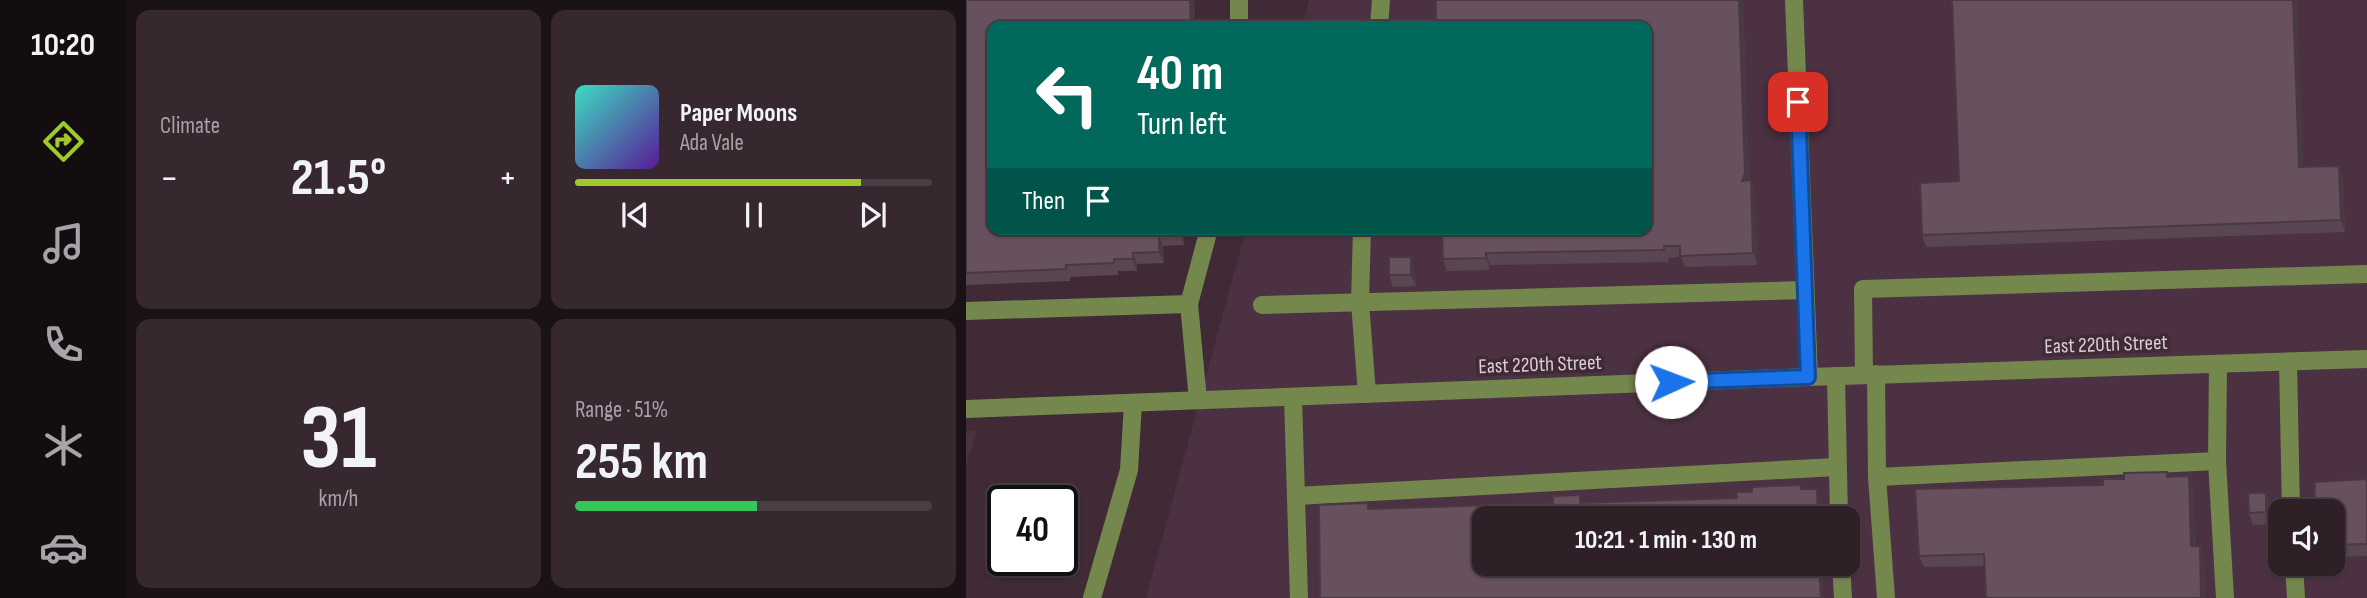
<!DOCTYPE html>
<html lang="en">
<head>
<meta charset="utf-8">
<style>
	:root { --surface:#2f2028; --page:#372830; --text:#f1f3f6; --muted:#a7a3a8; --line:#4a3e45; --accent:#9fca2c }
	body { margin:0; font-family:"Sofia Sans Condensed",sans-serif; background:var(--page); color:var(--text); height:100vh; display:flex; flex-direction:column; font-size:26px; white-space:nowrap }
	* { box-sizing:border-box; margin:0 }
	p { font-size:23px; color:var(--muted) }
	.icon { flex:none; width:38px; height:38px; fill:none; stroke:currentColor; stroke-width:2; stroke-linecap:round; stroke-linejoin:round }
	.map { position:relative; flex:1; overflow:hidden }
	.side { display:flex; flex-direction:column; gap:10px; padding:10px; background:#1a1216; width:840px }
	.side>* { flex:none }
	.hud { position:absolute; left:21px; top:21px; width:665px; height:214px; border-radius:14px; box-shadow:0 2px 5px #0004,0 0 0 2px var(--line); background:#00695c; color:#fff; overflow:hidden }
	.tools { position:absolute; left:1302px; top:499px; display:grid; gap:14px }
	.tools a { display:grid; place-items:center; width:77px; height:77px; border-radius:14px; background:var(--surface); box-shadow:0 2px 5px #0004,0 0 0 2px var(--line); font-size:35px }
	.speed { position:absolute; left:21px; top:485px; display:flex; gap:14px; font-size:35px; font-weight:700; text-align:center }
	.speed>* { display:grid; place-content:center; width:91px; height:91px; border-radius:50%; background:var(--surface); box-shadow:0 2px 5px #0004,0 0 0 2px var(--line); line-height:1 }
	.speed .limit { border:4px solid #111; border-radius:10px; background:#fff; color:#111 }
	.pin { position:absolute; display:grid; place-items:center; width:60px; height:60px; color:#fff; margin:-30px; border-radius:14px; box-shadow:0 4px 10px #0006 }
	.me { position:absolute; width:77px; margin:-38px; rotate:88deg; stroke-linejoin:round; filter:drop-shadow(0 0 5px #0008) }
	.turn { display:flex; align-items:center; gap:24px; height:147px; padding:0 35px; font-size:32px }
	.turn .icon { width:91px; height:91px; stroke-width:2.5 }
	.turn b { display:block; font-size:49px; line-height:60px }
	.then { display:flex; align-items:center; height:66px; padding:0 35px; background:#0003; gap:14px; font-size:26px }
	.big { font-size:52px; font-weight:700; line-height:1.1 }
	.side .tile { flex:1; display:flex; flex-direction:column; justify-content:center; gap:10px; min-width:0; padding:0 24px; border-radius:14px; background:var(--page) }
	.side .dial { align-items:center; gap:0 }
	.dial b { font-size:91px; line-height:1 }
	.song { display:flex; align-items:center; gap:21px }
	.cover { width:84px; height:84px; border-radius:10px; background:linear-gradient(135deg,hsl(170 70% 55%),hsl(270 70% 35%)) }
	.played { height:7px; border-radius:4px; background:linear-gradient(90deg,var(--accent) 80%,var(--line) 80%) }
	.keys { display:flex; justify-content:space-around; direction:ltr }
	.heat { display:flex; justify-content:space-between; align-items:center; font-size:38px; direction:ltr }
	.charge { height:10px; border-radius:5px; background:linear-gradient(90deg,#34c759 51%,var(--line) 0) }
	.side .tiles { flex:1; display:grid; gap:10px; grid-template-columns:repeat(2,1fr) }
	.trip { position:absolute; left:506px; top:506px; width:388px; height:70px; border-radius:14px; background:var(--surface); box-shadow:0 2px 5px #0004,0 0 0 2px var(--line); font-weight:700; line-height:70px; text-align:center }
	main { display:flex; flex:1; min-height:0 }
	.tab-bar { display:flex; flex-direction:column; width:126px; justify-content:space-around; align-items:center; background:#130d10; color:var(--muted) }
	.tab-bar .icon { width:49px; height:49px }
	.tab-bar .selected { color:var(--accent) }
	.tab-bar b { font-size:32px; color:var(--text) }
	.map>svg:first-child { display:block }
	.built { fill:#4c3142; fill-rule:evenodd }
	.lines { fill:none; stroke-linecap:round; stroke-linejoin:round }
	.minor { stroke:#74884e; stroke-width:18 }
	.wall { fill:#594652 }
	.shaded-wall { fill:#493942 }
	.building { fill:#68515f; stroke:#493942; stroke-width:2 }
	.route-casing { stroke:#114b97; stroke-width:18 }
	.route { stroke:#1a73e8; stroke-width:12 }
	.labels { text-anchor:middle; stroke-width:7; stroke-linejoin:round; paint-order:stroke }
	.street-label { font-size:21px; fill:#dcced6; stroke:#3f2a36 }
</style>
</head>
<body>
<main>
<nav class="tab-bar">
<b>10:20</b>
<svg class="icon selected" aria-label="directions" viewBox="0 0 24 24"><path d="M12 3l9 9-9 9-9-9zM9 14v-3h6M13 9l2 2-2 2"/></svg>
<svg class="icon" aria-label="music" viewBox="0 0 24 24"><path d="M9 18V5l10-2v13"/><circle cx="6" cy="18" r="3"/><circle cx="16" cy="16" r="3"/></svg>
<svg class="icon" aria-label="phone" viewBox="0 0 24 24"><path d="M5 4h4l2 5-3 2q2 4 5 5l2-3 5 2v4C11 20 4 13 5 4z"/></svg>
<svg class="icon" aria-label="climate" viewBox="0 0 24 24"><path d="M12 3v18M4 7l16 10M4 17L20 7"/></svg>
<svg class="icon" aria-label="car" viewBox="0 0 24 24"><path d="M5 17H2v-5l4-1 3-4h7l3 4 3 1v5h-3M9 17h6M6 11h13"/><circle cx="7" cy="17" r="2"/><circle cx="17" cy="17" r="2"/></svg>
</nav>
<section class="side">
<div class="tiles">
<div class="tile"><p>Climate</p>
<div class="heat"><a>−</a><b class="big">21.5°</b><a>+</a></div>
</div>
<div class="tile">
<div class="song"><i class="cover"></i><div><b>Paper Moons</b><p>Ada Vale</p></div></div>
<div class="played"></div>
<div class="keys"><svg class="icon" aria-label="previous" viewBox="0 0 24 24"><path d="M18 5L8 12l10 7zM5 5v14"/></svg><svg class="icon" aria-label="pause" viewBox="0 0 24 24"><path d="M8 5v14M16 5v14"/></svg><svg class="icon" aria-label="next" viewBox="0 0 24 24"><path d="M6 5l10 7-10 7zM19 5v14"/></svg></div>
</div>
<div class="tile dial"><b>31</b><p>km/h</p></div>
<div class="tile"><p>Range · 51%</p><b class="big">255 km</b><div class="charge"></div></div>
</div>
</section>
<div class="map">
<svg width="1401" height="598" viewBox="0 0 1401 598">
	<rect width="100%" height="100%" fill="#3f2a36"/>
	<!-- built -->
	<g class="built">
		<path d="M343 0H1401V598H180L280 229H681V26H336ZM1314 511H1367V564H1314ZM518 518H882V564H518Z"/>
		<path d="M11 430 0 466V431Z"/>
	</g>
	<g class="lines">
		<!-- minor -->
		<g class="minor">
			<path d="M273 0V26"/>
			<path d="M828 0 843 377"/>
			<path d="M413 26 415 0"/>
			<path d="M396 229 394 302 401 394"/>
			<path d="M223 304 232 400"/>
			<path d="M296 305 839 290"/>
			<path d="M0 311 223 304 243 229"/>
			<path d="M1322 362 1325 511"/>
			<path d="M910 374 911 477 1251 461 1252 364"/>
			<path d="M898 375 897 289 1401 274"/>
			<path d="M870 376 873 518"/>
			<path d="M327 397 333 598"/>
			<path d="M0 409 843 377 1401 359"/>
			<path d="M1251 461 1259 598"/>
			<path d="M911 477 920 598"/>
			<path d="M330 496 870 467"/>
			<path d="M875 564 877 598"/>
			<path d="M1328 564 1330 598"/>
			<path d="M126 598 163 470 167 403"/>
		</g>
	</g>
	<!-- wall -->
	<g class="wall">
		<path d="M0 0H228L229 26H26V229H218V245L197 246 198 263 171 264V271H152V275L104 277V281L0 285Z"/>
		<path d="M470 0H777L783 180H785L789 192 791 265 719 267 715 257 702 258 703 262 524 265V270L481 271 477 259Z"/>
		<path d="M986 0H1331L1337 167 1377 177 1379 232 960 247 956 235 993 181Z"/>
		<path d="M449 268 450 286 427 287 423 275Z"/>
		<path d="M1223 476 1227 488 1229 546H1234L1238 558 1239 598H1020L1019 566 958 567 953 556 1137 485 1203 477Z"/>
		<path d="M1401 479V556L1367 557V511Z"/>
		<path d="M1300 493 1304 504 1305 524 1287 525 1283 513Z"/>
	</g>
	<!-- shaded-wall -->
	<g class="shaded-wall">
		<path d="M224 0H228L229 26H225Z"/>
		<path d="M773 0H777L783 185 776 181Z"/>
		<path d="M1327 0H1331L1338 179 1333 167Z"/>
		<path d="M1373 166 1377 177 1379 232 1375 220Z"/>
		<path d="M785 180 789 192 791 265 787 253Z"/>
		<path d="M214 229H218V245L214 233Z"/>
		<path d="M193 234 197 246 198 263 193 252Z"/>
		<path d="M167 253 171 264V271L167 259Z"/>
		<path d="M520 253 524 265V270L520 258Z"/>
		<path d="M445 257 449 268 450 286 445 275Z"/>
		<path d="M1223 476 1227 488 1229 558 1225 546Z"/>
		<path d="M851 489 855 501 856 518H852Z"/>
		<path d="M1300 493 1304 504 1305 524 1300 512Z"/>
		<path d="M1234 546 1238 558 1239 598H1235Z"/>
		<path d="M853 564H857L858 598H855Z"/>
	</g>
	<!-- building -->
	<g class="building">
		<path d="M0 0H224L225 26H26V229H214V233L193 234V252L167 253V259H148V263L100 265V269L0 273Z"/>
		<path d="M470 0H773L779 173 776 181 785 180 787 253 714 256V246H698V250L520 253V258L477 259 476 229H681V26H470Z"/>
		<path d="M986 0H1327L1333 167 1373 166 1375 220 956 235 954 183 993 181Z"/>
		<rect x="423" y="257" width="22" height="18"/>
		<path d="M1201 472V477L1223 476 1225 546H1234L1235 598H1020L1018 554 953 556 949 489 1137 485V479H1158V473Z"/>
		<path d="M1401 479V544L1367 545V511H1348L1349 482Z"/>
		<path d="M834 485 835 489H851L852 518H518V564H853L855 598H354L353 505 402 503V509L587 503V496L614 495V503L771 498 770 492H786V487Z"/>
		<path d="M1282 493H1300V512L1283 513Z"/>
	</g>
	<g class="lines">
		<!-- route casing -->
		<g class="route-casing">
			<path id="route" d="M705 382 842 377 832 102"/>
		</g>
		<!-- route -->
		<use href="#route" class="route"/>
	</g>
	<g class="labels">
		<!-- street labels -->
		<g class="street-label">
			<text transform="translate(1140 344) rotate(-2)" y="7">East 220th Street</text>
			<text transform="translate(574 364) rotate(-2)" y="7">East 220th Street</text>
		</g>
	</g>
</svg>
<div class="tools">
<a><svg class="icon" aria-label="sound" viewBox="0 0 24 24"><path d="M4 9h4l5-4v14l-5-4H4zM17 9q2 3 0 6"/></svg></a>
</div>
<div class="speed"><div class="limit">40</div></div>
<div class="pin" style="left:832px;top:102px;background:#d93025"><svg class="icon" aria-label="arrive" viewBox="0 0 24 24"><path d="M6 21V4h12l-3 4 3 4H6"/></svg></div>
<svg class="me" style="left:705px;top:382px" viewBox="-20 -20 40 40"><circle r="19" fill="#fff"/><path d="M0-13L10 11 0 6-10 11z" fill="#1a73e8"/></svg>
<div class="trip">10:21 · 1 min · 130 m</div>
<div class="hud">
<div class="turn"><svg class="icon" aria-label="left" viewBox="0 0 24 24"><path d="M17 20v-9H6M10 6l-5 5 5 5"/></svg><div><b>40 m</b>Turn left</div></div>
<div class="then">Then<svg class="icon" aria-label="arrive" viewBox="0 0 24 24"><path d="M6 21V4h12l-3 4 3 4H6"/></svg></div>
</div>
</div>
</main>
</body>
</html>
